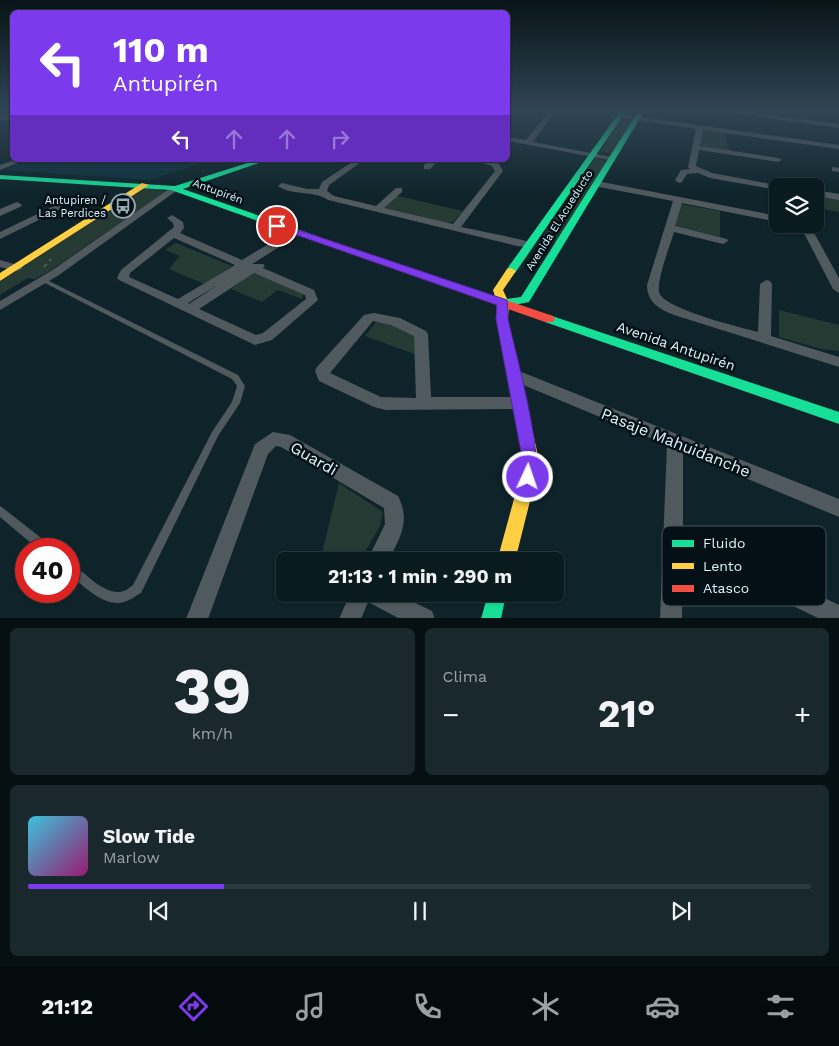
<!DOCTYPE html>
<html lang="es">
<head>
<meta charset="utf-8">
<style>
	:root { --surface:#0a1b20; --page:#18282d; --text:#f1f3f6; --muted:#99a1a5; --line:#2a393e; --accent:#7c3aed }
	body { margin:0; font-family:"Work Sans",sans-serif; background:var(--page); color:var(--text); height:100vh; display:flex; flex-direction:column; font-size:19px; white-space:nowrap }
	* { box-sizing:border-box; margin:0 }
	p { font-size:16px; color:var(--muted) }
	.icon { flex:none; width:28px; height:28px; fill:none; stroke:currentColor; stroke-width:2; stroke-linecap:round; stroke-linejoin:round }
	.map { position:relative; height:618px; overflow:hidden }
	.sheet { display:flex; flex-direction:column; gap:10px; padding:10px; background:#060f12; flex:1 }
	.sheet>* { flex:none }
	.top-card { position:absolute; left:10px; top:10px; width:500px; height:152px; border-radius:8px; box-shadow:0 1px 4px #0004,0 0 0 1px var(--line); background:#7c3aed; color:#fff; overflow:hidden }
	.fabs { position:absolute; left:769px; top:178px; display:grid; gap:10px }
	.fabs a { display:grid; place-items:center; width:55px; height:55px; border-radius:8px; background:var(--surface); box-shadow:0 1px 4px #0004,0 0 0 1px var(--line); font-size:25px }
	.speed { position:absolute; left:15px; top:538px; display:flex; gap:10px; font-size:25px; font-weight:700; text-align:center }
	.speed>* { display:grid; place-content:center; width:65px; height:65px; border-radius:50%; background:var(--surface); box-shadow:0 1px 4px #0004,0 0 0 1px var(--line); line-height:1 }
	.speed .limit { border:8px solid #d22; background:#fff; color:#111 }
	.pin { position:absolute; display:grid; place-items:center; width:42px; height:42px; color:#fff; margin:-21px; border:2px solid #fff; border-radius:50%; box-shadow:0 1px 5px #0007 }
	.me { position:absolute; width:55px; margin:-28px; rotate:3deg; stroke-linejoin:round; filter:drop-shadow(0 0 4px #0008) }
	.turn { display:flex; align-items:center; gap:18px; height:105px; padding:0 20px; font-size:22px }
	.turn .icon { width:65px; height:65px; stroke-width:2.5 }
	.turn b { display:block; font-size:35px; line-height:42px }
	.lanes { display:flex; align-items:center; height:48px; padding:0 20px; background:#0003; justify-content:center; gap:25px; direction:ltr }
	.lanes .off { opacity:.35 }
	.big { font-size:38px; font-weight:700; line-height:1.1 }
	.sheet .tile { flex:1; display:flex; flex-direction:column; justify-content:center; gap:8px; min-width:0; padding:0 18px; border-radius:8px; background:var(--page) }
	.sheet .dial { align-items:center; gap:0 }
	.dial b { font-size:65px; line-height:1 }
	.song { display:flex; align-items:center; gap:15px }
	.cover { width:60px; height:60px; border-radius:8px; background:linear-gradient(135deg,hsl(190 70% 55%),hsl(320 70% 35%)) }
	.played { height:5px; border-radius:2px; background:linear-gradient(90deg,var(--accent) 25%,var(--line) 25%) }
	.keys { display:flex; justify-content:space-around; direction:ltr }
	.heat { display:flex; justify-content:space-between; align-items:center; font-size:28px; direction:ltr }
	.sheet .tiles { flex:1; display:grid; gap:10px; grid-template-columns:1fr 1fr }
	.tile:last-child { grid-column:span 2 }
	.trip { position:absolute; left:276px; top:552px; width:288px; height:50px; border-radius:8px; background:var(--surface); box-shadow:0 1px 4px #0004,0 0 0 1px var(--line); font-weight:700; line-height:50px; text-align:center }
	.tabs { display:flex; height:80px; justify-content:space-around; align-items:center; background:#040b0d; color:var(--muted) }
	.tabs .icon { width:35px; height:35px }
	.tabs .current { color:var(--accent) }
	.tabs b { font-size:22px; color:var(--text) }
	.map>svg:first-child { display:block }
	.built { fill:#0e313d }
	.green { fill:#243a33 }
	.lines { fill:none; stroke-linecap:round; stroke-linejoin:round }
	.path { stroke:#4f5a5f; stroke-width:2; stroke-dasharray:4 4; stroke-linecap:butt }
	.lane { fill:#50595d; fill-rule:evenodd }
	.street { fill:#50595d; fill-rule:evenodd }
	.fast { fill:#16e098; fill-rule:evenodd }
	.slow { fill:#ffcf43; fill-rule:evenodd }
	.jam { fill:#f24e42; fill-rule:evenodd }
	.route { fill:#7c3aed; stroke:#51269a }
	.labels { text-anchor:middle; stroke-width:5; stroke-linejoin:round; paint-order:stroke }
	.far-street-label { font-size:11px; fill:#dff4fc; stroke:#031116 }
	.far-poi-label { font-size:11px; fill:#dff4fc; stroke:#031116; text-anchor:end }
	.street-label { font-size:14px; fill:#dff4fc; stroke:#031116 }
	.near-street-label { font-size:16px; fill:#dff4fc; stroke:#031116 }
	.key { fill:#031116; stroke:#45555b; stroke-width:1 }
	.key-label { font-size:14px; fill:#dff4fc }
</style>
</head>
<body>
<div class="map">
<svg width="839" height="619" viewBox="0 0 839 619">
	<rect width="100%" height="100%" fill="#0e242a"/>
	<!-- built -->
	<path class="built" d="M32 160H194L203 162 150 180 3 170Z"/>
	<!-- green -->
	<g class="green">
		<path d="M621 120 631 122 611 154 600 152Z"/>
		<path d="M702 130 724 133 730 151 701 147Z"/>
		<path d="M595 158 607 161 556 243 543 242 541 239Z"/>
		<path d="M144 187 167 191 48 272 35 279 28 278 0 295V282Z"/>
		<path d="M395 196H398L463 211 453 222 447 223 383 208Z"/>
		<path d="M815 196 839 200V212L815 208Z"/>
		<path d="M681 204 720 211V237L678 228 675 225Z"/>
		<path d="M176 243 232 266 204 284 169 269 180 256 165 250Z"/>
		<path d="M253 273 304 292 302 299 278 290 262 302 231 289Z"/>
		<path d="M779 310 839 325V351L821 349 779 337Z"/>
		<path d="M377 321H389L415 336 417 355 365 336Z"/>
		<path d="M339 483 383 512 380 526 360 561H320Z"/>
	</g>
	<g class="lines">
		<!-- path -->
		<path class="path" d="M44 267 51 259"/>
		<!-- lane -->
		<g class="lane">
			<path d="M43 278 238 375 245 386 240 403 218 436 141 593C134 597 128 602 119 603 101 604 82 585 69 574V562L73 563C84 573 103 593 119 592 125 592 129 588 133 585L212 432 232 402 237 386 232 379 41 281 40 280Z"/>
			<path d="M0 506 3 508 50 545 51 549H38L0 517Z"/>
		</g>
		<!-- street -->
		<g class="street">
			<path d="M550 110H556L533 142 612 157H615V161L508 141V137L526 140Z"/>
			<path d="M711 110H730L839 124V128Z"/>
			<path d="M620 114 839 145V149L703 130 700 146 778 158 782 160 778 162 699 150 696 166 712 173 782 186H778V190L710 178 698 173 687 174 682 182 679 183 675 180 681 170 690 169 688 167 696 129 618 117 617 116Z"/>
			<rect x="0" y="116" width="12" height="4"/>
			<path d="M15 160H26L0 170V165Z"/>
			<path d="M355 160H364L329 185 327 191 334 196 376 206 396 188H402V192L384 208 453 224 495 171 492 166 473 160 498 162 503 171 461 227C471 229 532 241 535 244L530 247 517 246 328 200C314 190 292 196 278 186L282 183 307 189H319L322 182Z"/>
			<path d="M430 160H439L430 169H424V165Z"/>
			<path d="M832 167 839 168V172L832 171Z"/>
			<path d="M597 181 778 216V222L682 203 675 226 727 239 728 241 723 244 674 232C670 246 657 278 659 292 663 309 740 327 758 332L760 284 766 280 770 281 772 284 771 336 839 357V367L674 315C659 309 647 302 647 285L673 201 594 186 593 184Z"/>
			<path d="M172 187 179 189 59 275 0 310V301L51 271Z"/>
			<path d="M815 190 839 194V200L815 196Z"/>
			<path d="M17 202 22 205 20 207 0 216V209Z"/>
			<path d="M58 204 63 207 61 209 0 239V232Z"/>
			<path d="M172 215 183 222 184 228 180 233 242 260 292 230H300V234L252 264H263L265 266 263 268 314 290 318 300 272 340 255 345 119 280 117 278 121 270 174 227 173 223 167 218ZM174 238 235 265 178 299 129 277 130 273ZM254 273 305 295 306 299 263 333 256 335 199 309ZM219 284 189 304 188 303Z"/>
			<path d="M790 224H801L813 231 839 278V293L833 289 805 235Z"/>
			<path d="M0 260 21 266 23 268 17 271 0 267Z"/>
			<path d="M374 313 400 318 426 331 428 334 431 397H520L525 399 528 403 525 407 520 409 386 410 374 407 319 381 315 371 317 367 364 315ZM373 321 391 325 414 336 416 398 381 397 330 373Z"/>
			<path d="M514 369 839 499V517L683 452V531L839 605V619H820L683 552 682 619H660L667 445 509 379 507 375 509 371Z"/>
			<path d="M273 432 290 435 398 496C411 521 400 538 388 561H367L385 524 384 508 281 447 276 446 268 454 208 619H186L253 449 255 444Z"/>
			<path d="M350 594H397L432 611 435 619H400L368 602 361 619H339Z"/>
		</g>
		<!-- fast -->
		<g class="fast">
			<path d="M621 110H627L515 273H507L506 271 507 269Z"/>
			<path d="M639 110H645L529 302 504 307 500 306 498 303 500 300 521 297Z"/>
			<path d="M257 160H268L183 189 317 236V240H311L171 190 0 179V175L175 186Z"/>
			<path d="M549 315 839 412V424L545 322 543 319 545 316Z"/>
			<path d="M488 594H506L501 619H481Z"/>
		</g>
		<!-- slow -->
		<g class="slow">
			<path d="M142 183 149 185 0 281V273Z"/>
			<path d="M511 268 516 271 503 290 509 303 508 319 537 451 536 477 515 561H497L520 477 521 451 496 319 497 303 493 290 507 269Z"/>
		</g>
		<!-- jam -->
		<path class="jam" d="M314 235 553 316 555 319 553 322H545L311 240 309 238Z"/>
	</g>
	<!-- sky -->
	<linearGradient id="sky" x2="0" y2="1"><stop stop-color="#081417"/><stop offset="0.56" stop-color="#304555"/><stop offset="1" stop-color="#304555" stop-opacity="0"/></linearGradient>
	<rect width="839" height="197" fill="url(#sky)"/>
	<!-- route -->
	<path class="route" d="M274 224H280L507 300 508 319C515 351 545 458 534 483L528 485 522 483 520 477 521 452 496 319 497 305 274 227Z"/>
	<!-- icons -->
	<defs>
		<g id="bus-ring" transform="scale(1.25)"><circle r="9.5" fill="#031116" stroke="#96abb2" stroke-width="1.5"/><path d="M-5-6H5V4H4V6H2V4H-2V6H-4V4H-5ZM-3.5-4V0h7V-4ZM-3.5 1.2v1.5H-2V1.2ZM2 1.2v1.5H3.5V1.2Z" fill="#96abb2"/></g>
	</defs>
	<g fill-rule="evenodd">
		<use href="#bus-ring" x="123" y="206"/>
	</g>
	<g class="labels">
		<!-- far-street labels -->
		<g class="far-street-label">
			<text transform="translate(218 191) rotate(20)" y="4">Antupirén</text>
			<text transform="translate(559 220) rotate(-58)" y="4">Avenida El Acueducto</text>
		</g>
		<!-- far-poi labels -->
		<g class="far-poi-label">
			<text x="106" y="204">Antupiren /<tspan x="106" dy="13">Las Perdices</tspan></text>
		</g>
		<!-- street labels -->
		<g class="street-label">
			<text transform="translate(676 346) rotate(19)" y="5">Avenida Antupirén</text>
		</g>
		<!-- near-street labels -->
		<g class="near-street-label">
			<text transform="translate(676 442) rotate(22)" y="6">Pasaje Mahuidanche</text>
			<text transform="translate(314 458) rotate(30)" y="6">Guardi</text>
		</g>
	</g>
	<!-- legend -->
	<rect x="662" y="526" width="164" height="80" rx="8" class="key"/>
	<rect x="672" y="540" width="22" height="7" fill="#16e098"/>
	<rect x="672" y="563" width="22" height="6" fill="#ffcf43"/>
	<rect x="672" y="585" width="22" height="7" fill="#f24e42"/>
	<g class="key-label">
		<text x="703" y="548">Fluido</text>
		<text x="703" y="571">Lento</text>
		<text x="703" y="593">Atasco</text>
	</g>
</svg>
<div class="fabs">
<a><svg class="icon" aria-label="layers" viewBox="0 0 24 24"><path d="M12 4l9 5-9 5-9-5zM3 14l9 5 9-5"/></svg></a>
</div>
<div class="speed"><div class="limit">40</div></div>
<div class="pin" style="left:277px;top:226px;background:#d93025"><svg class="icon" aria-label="arrive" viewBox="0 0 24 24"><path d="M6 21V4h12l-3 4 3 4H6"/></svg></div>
<svg class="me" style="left:528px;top:477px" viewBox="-20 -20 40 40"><circle r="17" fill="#7c3aed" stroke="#fff" stroke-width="3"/><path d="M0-11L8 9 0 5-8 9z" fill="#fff"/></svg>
<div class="trip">21:13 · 1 min · 290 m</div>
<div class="top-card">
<div class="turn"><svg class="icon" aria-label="left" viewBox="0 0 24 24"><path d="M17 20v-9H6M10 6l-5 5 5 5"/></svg><div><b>110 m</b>Antupirén</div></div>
<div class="lanes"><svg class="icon" aria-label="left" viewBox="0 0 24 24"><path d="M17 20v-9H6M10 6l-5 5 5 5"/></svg><svg class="icon off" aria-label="ahead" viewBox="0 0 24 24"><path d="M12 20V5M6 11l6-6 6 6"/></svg><svg class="icon off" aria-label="ahead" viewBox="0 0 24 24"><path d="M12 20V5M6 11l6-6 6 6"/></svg><svg class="icon off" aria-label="right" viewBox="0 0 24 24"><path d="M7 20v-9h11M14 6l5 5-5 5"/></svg></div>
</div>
</div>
<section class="sheet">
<div class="tiles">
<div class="tile dial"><b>39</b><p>km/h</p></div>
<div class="tile"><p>Clima</p>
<div class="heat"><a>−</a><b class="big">21°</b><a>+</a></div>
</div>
<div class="tile">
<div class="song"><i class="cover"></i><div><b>Slow Tide</b><p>Marlow</p></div></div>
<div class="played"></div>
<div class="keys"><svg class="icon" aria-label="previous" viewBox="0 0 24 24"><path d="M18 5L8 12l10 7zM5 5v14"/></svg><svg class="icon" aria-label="pause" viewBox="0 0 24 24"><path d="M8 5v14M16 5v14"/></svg><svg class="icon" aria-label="next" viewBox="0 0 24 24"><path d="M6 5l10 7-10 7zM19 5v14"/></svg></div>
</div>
</div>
</section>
<nav class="tabs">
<b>21:12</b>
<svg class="icon current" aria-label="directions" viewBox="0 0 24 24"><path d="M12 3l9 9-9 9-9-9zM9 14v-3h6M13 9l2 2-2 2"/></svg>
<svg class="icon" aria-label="music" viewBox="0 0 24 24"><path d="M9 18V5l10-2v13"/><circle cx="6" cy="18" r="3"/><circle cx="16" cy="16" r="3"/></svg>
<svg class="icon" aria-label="phone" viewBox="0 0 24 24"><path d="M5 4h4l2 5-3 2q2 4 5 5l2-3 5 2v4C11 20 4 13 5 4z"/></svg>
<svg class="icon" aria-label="climate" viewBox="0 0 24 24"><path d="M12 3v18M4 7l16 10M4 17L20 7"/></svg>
<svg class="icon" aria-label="car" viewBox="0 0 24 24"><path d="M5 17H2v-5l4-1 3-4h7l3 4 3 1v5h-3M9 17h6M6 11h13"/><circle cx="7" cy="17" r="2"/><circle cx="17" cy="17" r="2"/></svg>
<svg class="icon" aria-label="filters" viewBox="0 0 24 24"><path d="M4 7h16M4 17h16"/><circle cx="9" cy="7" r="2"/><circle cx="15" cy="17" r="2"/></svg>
</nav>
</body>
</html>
